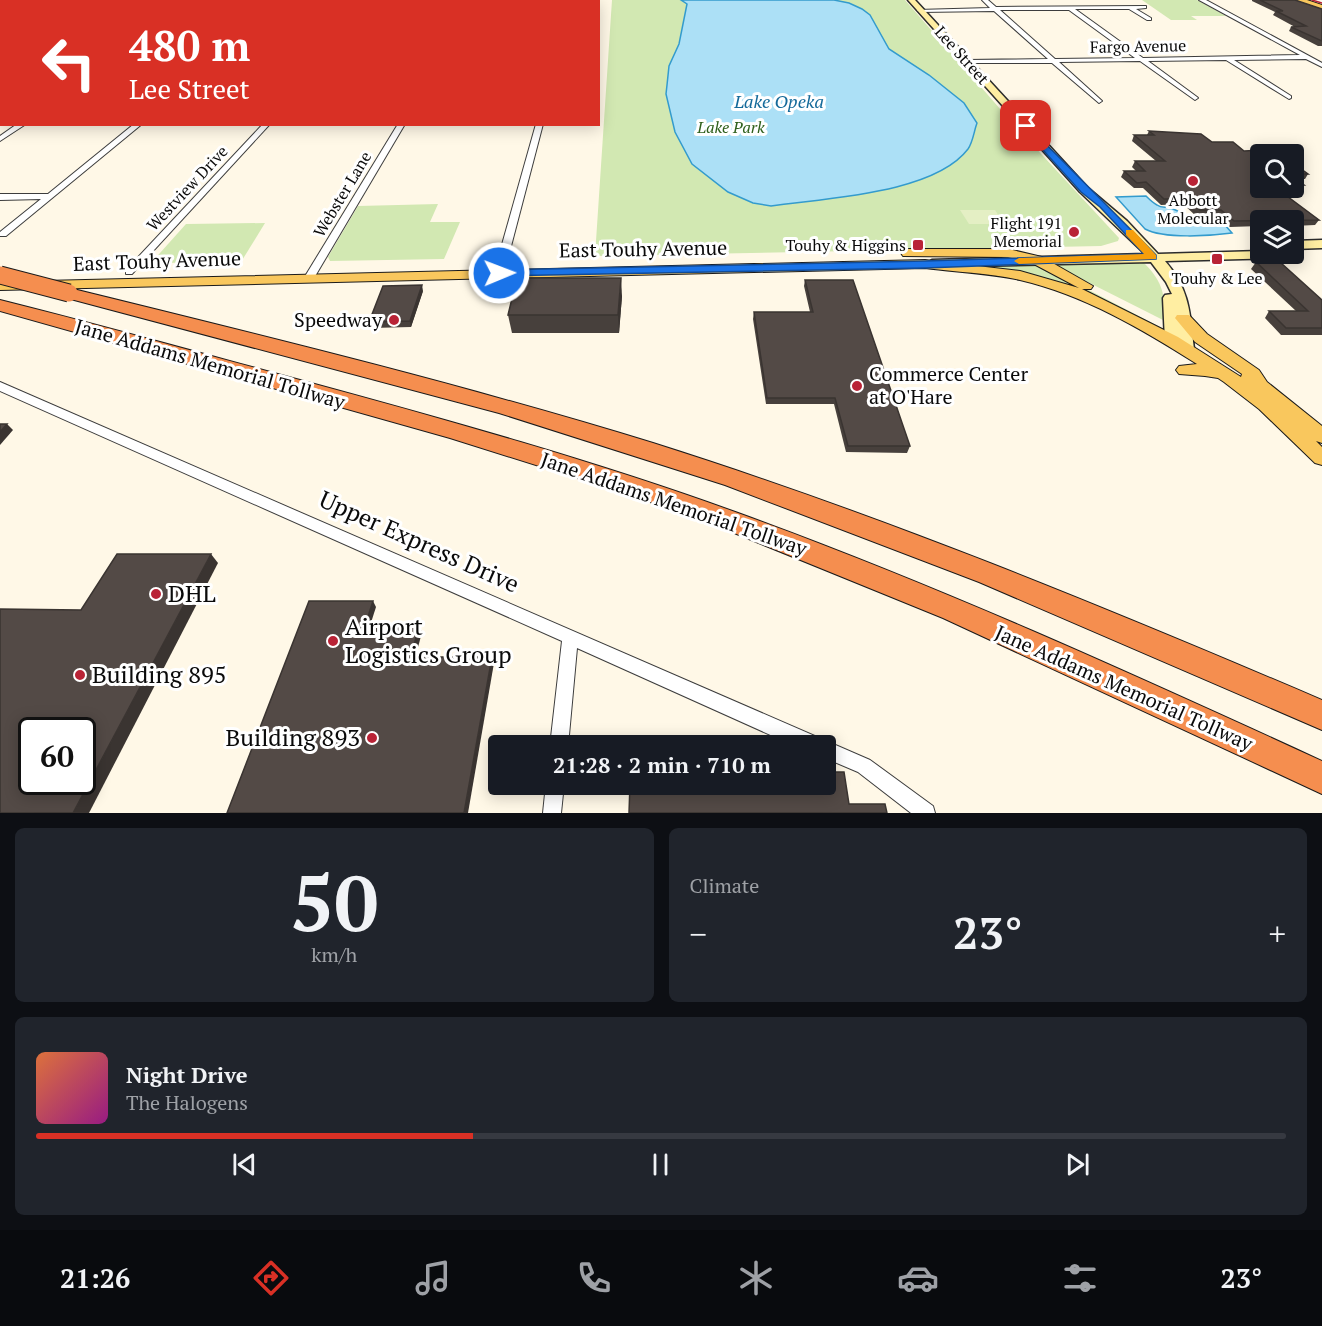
<!DOCTYPE html>
<html lang="en">
<head>
<meta charset="utf-8">
<style>
	:root { --surface:#171b24; --page:#20242c; --text:#f1f3f6; --muted:#9ea1a6; --line:#363941; --accent:#d93025 }
	body { margin:0; font-family:"PT Serif",serif; background:var(--page); color:var(--text); height:100vh; display:flex; flex-direction:column; font-size:22px; white-space:nowrap }
	* { box-sizing:border-box; margin:0 }
	p { font-size:20px; color:var(--muted) }
	.icon { flex:none; width:33px; height:33px; fill:none; stroke:currentColor; stroke-width:2; stroke-linecap:round; stroke-linejoin:round }
	.map { position:relative; height:813px; overflow:hidden }
	.side { display:flex; flex-direction:column; gap:15px; padding:15px; background:#0d0f14; flex:1 }
	.side>* { flex:none }
	.top-card { position:absolute; left:0px; top:0px; width:600px; height:126px; box-shadow:0 3px 15px #0003; background:#d93025; color:#fff; overflow:hidden }
	.buttons { position:absolute; left:1250px; top:144px; display:grid; gap:12px }
	.buttons a { display:grid; place-items:center; width:54px; height:54px; border-radius:6px; background:var(--surface); box-shadow:0 3px 15px #0003; font-size:30px }
	.speed { position:absolute; left:18px; top:717px; display:flex; gap:12px; font-size:30px; font-weight:700; text-align:center }
	.speed>* { display:grid; place-content:center; width:78px; height:78px; border-radius:50%; background:var(--surface); box-shadow:0 3px 15px #0003; line-height:1 }
	.speed .limit { border:3px solid #111; border-radius:9px; background:#fff; color:#111 }
	.pin { position:absolute; display:grid; place-items:center; width:51px; height:51px; color:#fff; margin:-26px; border-radius:12px; box-shadow:0 3px 9px #0006 }
	.me { position:absolute; width:66px; margin:-33px; rotate:89deg; stroke-linejoin:round; filter:drop-shadow(0 0 4px #0008) }
	.turn { display:flex; align-items:center; gap:21px; height:126px; padding:0 30px; font-size:27px }
	.turn .icon { width:78px; height:78px; stroke-width:2.5 }
	.turn b { display:block; font-size:42px; line-height:51px }
	.big { font-size:45px; font-weight:700; line-height:1.1 }
	.side .card { flex:1; display:flex; flex-direction:column; justify-content:center; gap:9px; min-width:0; padding:0 21px; border-radius:9px; background:var(--page) }
	.side .dial { align-items:center; gap:0 }
	.dial b { font-size:78px; line-height:1 }
	.song { display:flex; align-items:center; gap:18px }
	.cover { width:72px; height:72px; border-radius:9px; background:linear-gradient(135deg,hsl(20 70% 55%),hsl(310 70% 35%)) }
	.played { height:6px; border-radius:3px; background:linear-gradient(90deg,var(--accent) 35%,var(--line) 35%) }
	.keys { display:flex; justify-content:space-around; direction:ltr }
	.heat { display:flex; justify-content:space-between; align-items:center; font-size:33px; direction:ltr }
	.side .tiles { flex:1; display:grid; gap:15px; grid-template-columns:1fr 1fr }
	.card:last-child { grid-column:span 2 }
	.trip { position:absolute; left:488px; top:735px; width:348px; height:60px; border-radius:6px; background:var(--surface); box-shadow:0 3px 15px #0003; font-weight:700; line-height:60px; text-align:center }
	.tabs { display:flex; height:96px; justify-content:space-around; align-items:center; background:#090b0e; color:var(--muted) }
	.tabs .icon { width:42px; height:42px }
	.tabs .on { color:var(--accent) }
	.tabs b { font-size:27px; color:var(--text) }
	.map>svg:first-child { display:block }
	.green { fill:#d2e8b2 }
	.pitch { fill:#e4efc4 }
	.water { fill:#ace0f6; stroke:#339bcd; stroke-width:1.5 }
	.lines { fill:none; stroke-linecap:round; stroke-linejoin:round }
	.minor-casing { stroke:#3d3d3d; stroke-width:2 }
	.secondary-casing { stroke:#2c2c2c; stroke-width:3 }
	.primary-casing { stroke:#1b1b1b; stroke-width:2 }
	.motorway-casing { stroke:#1b1b1b; stroke-width:2 }
	.minor { fill:#fff; fill-rule:evenodd }
	.secondary { fill:#ffeea2; fill-rule:evenodd }
	.primary { fill:#f9c75d; fill-rule:evenodd }
	.motorway { fill:#f58e4f; fill-rule:evenodd }
	.rail { stroke:#b92336; stroke-width:1.5 }
	.motorway-bridge-casing { stroke:#1b1b1b; stroke-width:19; stroke-linecap:butt }
	.motorway-bridge { stroke:#f58e4f; stroke-width:17 }
	.wall { fill:#47403c }
	.shaded-wall { fill:#3a3431 }
	.building { fill:#534a46; stroke:#3a3431; stroke-width:1.5; fill-rule:evenodd }
	.route { fill:#1a73e8; stroke:#114b97; stroke-width:1.5 }
	.slow { fill:#f59e0b }
	.poi-dot { fill:#b92336; stroke:#fff; stroke-width:2 }
	.labels { text-anchor:middle; stroke-width:6; stroke-linejoin:round; paint-order:stroke }
	.far-street-label { font-size:16px; fill:#0a0a0a; stroke:#fff }
	.far-park-label { font-size:16px; font-style:italic; fill:#2f601c; stroke:#fff }
	.far-poi-label { font-size:16px; fill:#0a0a0a; stroke:#fff }
	.far-water-label { font-size:18px; font-style:italic; fill:#156a9a; stroke:#fff }
	.street-label { font-size:20px; fill:#0a0a0a; stroke:#fff }
	.poi-label { font-size:20px; fill:#0a0a0a; stroke:#fff; text-anchor:end }
	.near-street-label { font-size:24px; fill:#0a0a0a; stroke:#fff }
	.near-poi-label { font-size:24px; fill:#0a0a0a; stroke:#fff; text-anchor:start }
</style>
</head>
<body>
<div class="map">
<svg width="1322" height="813" viewBox="0 0 1322 813">
	<rect width="100%" height="100%" fill="#fff8e7"/>
	<!-- green -->
	<g class="green">
		<path d="M612 0H905L1008 118 1119 238 1118 241 1101 246 595 256Z"/>
		<path d="M1142 0H1197L1226 16H1191L1197 20H1171Z"/>
		<path d="M438 204 430 222H460L444 259 330 261 328 257 358 206Z"/>
		<path d="M265 223 241 262 151 263 186 224Z"/>
		<path d="M1141 260C1162 280 1165 292 1165 321L1050 263Z"/>
		<path d="M1037 263 1160 327 1161 329 1018 272 977 265Z"/>
	</g>
	<!-- pitch -->
	<path class="pitch" d="M960 210H995L1004 224H969Z"/>
	<!-- water -->
	<g class="water">
		<path d="M681 0H834L849 3 862 9 870 15 889 49 929 75 964 103 977 123C974 131 973 142 968 149 934 194 824 198 771 206L753 203 728 192 692 164 675 132 666 94 667 85 669 66 679 44 687 4Z"/>
		<path d="M1146 196C1149 199 1153 203 1157 205 1162 209 1166 206 1171 208 1185 215 1208 224 1224 224L1232 233C1210 236 1164 239 1145 229L1116 197Z"/>
	</g>
	<g class="lines">
		<!-- minor casing -->
		<g class="minor-casing">
			<g id="minor">
				<path d="M291 0H297L290 2Z"/>
				<path d="M365 0H371L365 2Z"/>
				<path d="M433 0H439L433 2Z"/>
				<path d="M505 0H511L505 2Z"/>
				<path d="M572 0H578L572 2Z"/>
				<path d="M982 0H988L996 7 1146 6V8L1136 9 1151 18V20H1147L1129 9H1075L1143 58 1300 55 1199 0H1206L1322 63V67L1306 59 1234 60 1291 96V98L1289 99 1226 60 1148 61 1197 97 1198 98 1195 100 1140 61 1059 62 1101 100 1102 101 1099 103 1052 63H966L968 60 1048 59 994 11 920 12 917 10 990 8ZM1000 10H1069L1135 58 1055 59Z"/>
				<path d="M2 69V74H0V70Z"/>
				<path d="M17 124H26L0 141V136Z"/>
				<path d="M134 124H142L6 236H0V232L41 199 0 200V194H48Z"/>
				<path d="M263 124H270L132 274H126V270Z"/>
				<path d="M398 124H405L314 278 309 281 306 280 304 278Z"/>
				<path d="M536 124H543L504 273 499 276 496 275 494 273Z"/>
				<path d="M0 382 870 760 933 806 935 813H911L858 772 825 758V746H795L577 648 568 746H550L562 641 0 391Z"/>
				<path d="M546 784H564L561 813H543Z"/>
			</g>
		</g>
		<!-- secondary casing -->
		<g class="secondary-casing">
			<g id="secondary">
				<path d="M41 0H49L40 2Z"/>
				<path d="M908 0H915L1088 188 1127 221 1158 254 1260 251V254H1293L1287 258 1165 261C1190 290 1190 313 1194 349L1186 354 1181 352 1178 343 1172 346 1165 341 1163 298 1165 295 1172 294 1166 282 1151 262 927 267 925 264 932 260 1145 254 1080 192Z"/>
				<path d="M0 19H2L0 24Z"/>
				<path d="M1322 240V248L1293 249V241Z"/>
			</g>
		</g>
		<!-- primary casing -->
		<g class="primary-casing">
			<g id="primary">
				<path d="M1295 0H1307L1322 5V9Z"/>
				<path d="M908 249H1008L1042 257 1093 286 1091 289H1082L1178 337 1241 377 1242 374 1195 342 1175 318 1177 315H1189L1207 334 1259 370 1267 382 1322 426V443L1316 441 1322 447V465L1315 463 1259 409 1224 382 1218 378 1205 376 1179 374 1176 370 1179 366 1197 364C1142 329 1084 295 1020 280 990 273 956 272 925 268L0 290V282L925 260 1020 271 1079 288 1032 263 1008 257 903 256 901 253 903 250Z"/>
			</g>
		</g>
		<!-- motorway casing -->
		<g class="motorway-casing">
			<g id="motorway">
				<path d="M69 288C264 336 461 384 653 443 881 515 1102 606 1322 700V730L979 582 725 485 499 413 63 297 60 293 63 289Z"/>
				<path d="M0 300C100 325 200 353 300 380 447 420 595 461 738 513 937 585 1130 673 1322 761V794L943 618 717 526 628 494 450 438 0 311Z"/>
			</g>
		</g>
		<!-- minor -->
		<use href="#minor" class="minor"/>
		<!-- secondary -->
		<use href="#secondary" class="secondary"/>
		<!-- primary -->
		<use href="#primary" class="primary"/>
		<!-- motorway -->
		<use href="#motorway" class="motorway"/>
		<!-- rail -->
		<path class="rail" d="M1312 0 1322 3"/>
		<!-- motorway-bridge casing -->
		<g class="motorway-bridge-casing">
			<path id="motorway-bridge" d="M0 275 69 293"/>
		</g>
		<!-- motorway-bridge -->
		<use href="#motorway-bridge" class="motorway-bridge"/>
	</g>
	<!-- wall -->
	<g class="wall">
		<path d="M1252 0H1295L1322 9V46H1318L1289 31 1291 27H1295L1273 15 1275 12 1252 1Z"/>
		<path d="M1149 131 1260 188H1293V163L1308 174 1305 179H1297L1304 185 1301 191H1280L1319 220 1315 225 1293 226V220H1260V226L1230 227 1218 216H1196L1183 204 1161 205 1143 188H1134L1121 177 1124 171H1136L1132 167 1135 161H1156L1132 141 1134 135H1147Z"/>
		<path d="M1256 262 1322 300V335H1281L1265 318 1269 311H1296L1251 269Z"/>
		<path d="M805 280 910 446 907 453 846 452 834 404H766L753 319 754 312H810L804 286Z"/>
		<path d="M423 291 411 327 371 328 369 322Z"/>
		<path d="M622 296 619 333H512L508 315Z"/>
	</g>
	<!-- shaded-wall -->
	<g class="shaded-wall">
		<path d="M621 278 622 296 619 333 618 315Z"/>
		<path d="M422 285 423 291 411 327 410 321Z"/>
		<path d="M7 424 13 430 0 445V432Z"/>
		<path d="M211 554 218 563 89 813H73Z"/>
		<path d="M373 601 376 607 368 632 365 626Z"/>
		<path d="M419 626 422 632 414 663 411 657Z"/>
		<path d="M492 657 494 663 468 813H464Z"/>
	</g>
	<!-- building -->
	<g class="building">
		<path d="M1260 0H1295L1322 9V41L1291 27 1306 26 1276 11H1283Z"/>
		<path d="M1149 131 1201 134 1212 142H1233L1244 151 1263 150 1269 154H1260V188H1276L1319 220 1234 221 1221 210H1200L1186 199H1164L1146 182 1137 183 1124 171H1145L1135 161H1165L1134 135H1154Z"/>
		<path d="M1293 163 1308 174H1293Z"/>
		<path d="M1293 177 1304 185H1293Z"/>
		<path d="M1256 262 1281 263 1322 300V328H1286L1269 311H1308Z"/>
		<path d="M517 278H621L618 315H508Z"/>
		<path d="M805 280H853L910 446H848L835 398H767L754 312H813Z"/>
		<path d="M422 285 410 321 369 322 383 286Z"/>
		<path d="M0 424H7L0 432Z"/>
		<path d="M117 554H211L73 813H0V609L81 610ZM32 730H82V782H32Z"/>
		<path d="M309 601H373L365 626H419L411 657H492L464 813H227Z"/>
		<path d="M825 772H844L849 804H885L887 813H629L630 784H825Z"/>
	</g>
	<!-- route -->
	<path class="route" d="M1026 124 1156 255V259L925 268 499 276 494 273 499 270 925 261 1144 254 1100 207 1081 192 1023 128 1022 126Z"/>
	<!-- slow -->
	<path class="slow" d="M1126 230H1133L1156 255V259L1019 264 1014 261 1019 258 1144 254 1126 235Z"/>
	<!-- markers -->
	<g class="poi-dot">
		<circle cx="1193" cy="181" r="6"/>
		<circle cx="1074" cy="232" r="6"/>
		<rect x="912" y="239" width="12" height="12" rx="3"/>
		<rect x="1211" y="253" width="12" height="12" rx="3"/>
		<circle cx="394" cy="320" r="6"/>
		<circle cx="857" cy="386" r="6"/>
		<circle cx="156" cy="594" r="6"/>
		<circle cx="333" cy="641" r="6"/>
		<circle cx="80" cy="675" r="6"/>
		<circle cx="372" cy="738" r="6"/>
	</g>
	<g class="labels">
		<!-- far-street labels -->
		<g class="far-street-label">
			<text transform="translate(1138 46) rotate(-1)" y="6">Fargo Avenue</text>
			<text transform="translate(962 55) rotate(48)" y="6">Lee Street</text>
			<text transform="translate(187 188) rotate(-47)" y="6">Westview Drive</text>
			<text transform="translate(342 194) rotate(-59)" y="6">Webster Lane</text>
		</g>
		<!-- far-park labels -->
		<g class="far-park-label">
			<text x="731" y="133">Lake Park</text>
		</g>
		<!-- far-poi labels -->
		<g class="far-poi-label">
			<text x="1193" y="206">Abbott<tspan x="1193" dy="18">Molecular</tspan></text>
			<text x="1062" y="229" text-anchor="end">Flight 191<tspan x="1062" dy="18">Memorial</tspan></text>
			<text x="906" y="251" text-anchor="end">Touhy &amp; Higgins</text>
			<text x="1217" y="284">Touhy &amp; Lee</text>
		</g>
		<!-- far-water labels -->
		<g class="far-water-label">
			<text x="779" y="108">Lake Opeka</text>
		</g>
		<!-- street labels -->
		<g class="street-label">
			<text transform="translate(643 249) rotate(-1)" y="7">East Touhy Avenue</text>
			<text transform="translate(157 261) rotate(-2)" y="7">East Touhy Avenue</text>
			<text transform="translate(210 364) rotate(16)" y="7">Jane Addams Memorial Tollway</text>
			<text transform="translate(674 504) rotate(19)" y="7">Jane Addams Memorial Tollway</text>
			<text transform="translate(1124 688) rotate(24)" y="7">Jane Addams Memorial Tollway</text>
		</g>
		<!-- poi labels -->
		<g class="poi-label">
			<text x="382" y="327">Speedway</text>
			<text x="869" y="381" text-anchor="start">Commerce Center<tspan x="869" dy="23">at O'Hare</tspan></text>
		</g>
		<!-- near-street labels -->
		<g class="near-street-label">
			<text transform="translate(419 542) rotate(24)" y="8">Upper Express Drive</text>
		</g>
		<!-- near-poi labels -->
		<g class="near-poi-label">
			<text x="168" y="602">DHL</text>
			<text x="345" y="635">Airport<tspan x="345" dy="28">Logistics Group</tspan></text>
			<text x="92" y="683">Building 895</text>
			<text x="360" y="746" text-anchor="end">Building 893</text>
		</g>
	</g>
</svg>
<div class="buttons">
<a><svg class="icon" aria-label="search" viewBox="0 0 24 24"><circle cx="10" cy="10" r="6"/><path d="M15 15l6 6"/></svg></a>
<a><svg class="icon" aria-label="layers" viewBox="0 0 24 24"><path d="M12 4l9 5-9 5-9-5zM3 14l9 5 9-5"/></svg></a>
</div>
<div class="speed"><div class="limit">60</div></div>
<div class="pin" style="left:1026px;top:126px;background:#d93025"><svg class="icon" aria-label="arrive" viewBox="0 0 24 24"><path d="M6 21V4h12l-3 4 3 4H6"/></svg></div>
<svg class="me" style="left:499px;top:273px" viewBox="-20 -20 40 40"><circle r="17" fill="#1a73e8" stroke="#fff" stroke-width="3"/><path d="M0-11L8 9 0 5-8 9z" fill="#fff"/></svg>
<div class="trip">21:28 · 2 min · 710 m</div>
<div class="top-card">
<div class="turn"><svg class="icon" aria-label="left" viewBox="0 0 24 24"><path d="M17 20v-9H6M10 6l-5 5 5 5"/></svg><div><b>480 m</b>Lee Street</div></div>
</div>
</div>
<section class="side">
<div class="tiles">
<div class="card dial"><b>50</b><p>km/h</p></div>
<div class="card"><p>Climate</p>
<div class="heat"><a>−</a><b class="big">23°</b><a>+</a></div>
</div>
<div class="card">
<div class="song"><i class="cover"></i><div><b>Night Drive</b><p>The Halogens</p></div></div>
<div class="played"></div>
<div class="keys"><svg class="icon" aria-label="previous" viewBox="0 0 24 24"><path d="M18 5L8 12l10 7zM5 5v14"/></svg><svg class="icon" aria-label="pause" viewBox="0 0 24 24"><path d="M8 5v14M16 5v14"/></svg><svg class="icon" aria-label="next" viewBox="0 0 24 24"><path d="M6 5l10 7-10 7zM19 5v14"/></svg></div>
</div>
</div>
</section>
<nav class="tabs">
<b>21:26</b>
<svg class="icon on" aria-label="directions" viewBox="0 0 24 24"><path d="M12 3l9 9-9 9-9-9zM9 14v-3h6M13 9l2 2-2 2"/></svg>
<svg class="icon" aria-label="music" viewBox="0 0 24 24"><path d="M9 18V5l10-2v13"/><circle cx="6" cy="18" r="3"/><circle cx="16" cy="16" r="3"/></svg>
<svg class="icon" aria-label="phone" viewBox="0 0 24 24"><path d="M5 4h4l2 5-3 2q2 4 5 5l2-3 5 2v4C11 20 4 13 5 4z"/></svg>
<svg class="icon" aria-label="climate" viewBox="0 0 24 24"><path d="M12 3v18M4 7l16 10M4 17L20 7"/></svg>
<svg class="icon" aria-label="car" viewBox="0 0 24 24"><path d="M5 17H2v-5l4-1 3-4h7l3 4 3 1v5h-3M9 17h6M6 11h13"/><circle cx="7" cy="17" r="2"/><circle cx="17" cy="17" r="2"/></svg>
<svg class="icon" aria-label="filters" viewBox="0 0 24 24"><path d="M4 7h16M4 17h16"/><circle cx="9" cy="7" r="2"/><circle cx="15" cy="17" r="2"/></svg>
<b>23°</b>
</nav>
</body>
</html>
